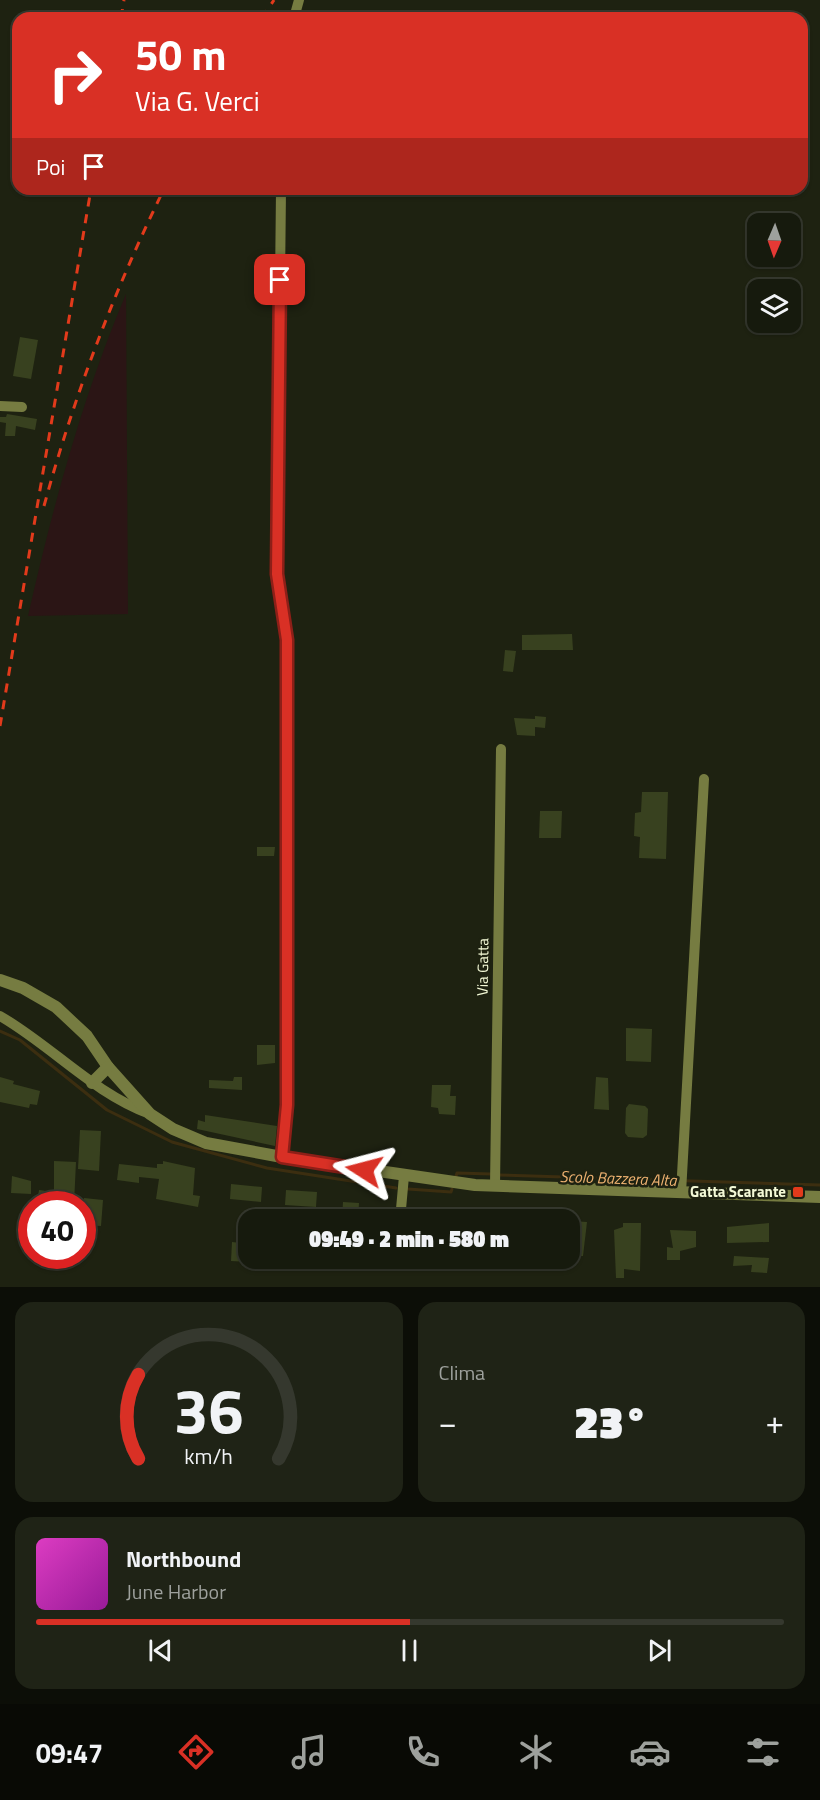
<!DOCTYPE html>
<html lang="it">
<head>
<meta charset="utf-8">
<style>
	:root { --surface:#161a0d; --page:#1f2316; --text:#f1f3f6; --muted:#9ea19d; --line:#35382e; --accent:#d93025 }
	body { margin:0; font-family:"Titillium Web",sans-serif; background:var(--page); color:var(--text); height:100vh; display:flex; flex-direction:column; font-size:22px; white-space:nowrap }
	* { box-sizing:border-box; margin:0 }
	p { font-size:20px; color:var(--muted) }
	.icon { flex:none; width:33px; height:33px; fill:none; stroke:currentColor; stroke-width:2; stroke-linecap:round; stroke-linejoin:round }
	.map { position:relative; height:1287px; overflow:hidden }
	.panel { display:flex; flex-direction:column; gap:15px; padding:15px; background:#0c0e07; flex:1 }
	.panel>* { flex:none }
	.banner { position:absolute; left:12px; top:12px; width:796px; height:183px; border-radius:18px; box-shadow:0 2px 4px #0004,0 0 0 2px var(--line); background:#d93025; color:#fff; overflow:hidden }
	.needle { width:39px; rotate:182deg }
	.buttons { position:absolute; left:747px; top:213px; display:grid; gap:12px }
	.buttons a { display:grid; place-items:center; width:54px; height:54px; border-radius:12px; background:var(--surface); box-shadow:0 2px 4px #0004,0 0 0 2px var(--line); font-size:30px }
	.speed { position:absolute; left:18px; top:1191px; display:flex; gap:12px; font-size:30px; font-weight:700; text-align:center }
	.speed>* { display:grid; place-content:center; width:78px; height:78px; border-radius:50%; background:var(--surface); box-shadow:0 2px 4px #0004,0 0 0 2px var(--line); line-height:1 }
	.speed .limit { border:9px solid #d22; background:#fff; color:#111 }
	.pin { position:absolute; display:grid; place-items:center; width:51px; height:51px; color:#fff; margin:-26px; border-radius:12px; box-shadow:0 3px 9px #0006 }
	.me { position:absolute; width:66px; margin:-33px; rotate:279deg; stroke-linejoin:round; filter:drop-shadow(0 0 4px #0008) }
	.turn { display:flex; align-items:center; gap:21px; height:126px; padding:0 24px; font-size:27px }
	.turn .icon { width:78px; height:78px; stroke-width:2.5 }
	.turn b { display:block; font-size:42px; line-height:51px }
	.then { display:flex; align-items:center; height:57px; padding:0 24px; background:#0003; gap:12px; font-size:22px }
	.big { font-size:45px; font-weight:800; line-height:1.1 }
	.panel .widget { flex:1; display:flex; flex-direction:column; justify-content:center; gap:9px; min-width:0; padding:0 21px; border-radius:18px; background:var(--page) }
	.panel .dial { align-items:center; gap:0 }
	.dial svg { height:156px; overflow:visible; fill:none; stroke:var(--line); stroke-width:7; stroke-linecap:round; text-anchor:middle }
	.dial text { fill:var(--text); stroke:none }
	.song { display:flex; align-items:center; gap:18px }
	.cover { width:72px; height:72px; border-radius:9px; background:linear-gradient(135deg,hsl(310 70% 55%),hsl(300 70% 35%)) }
	.played { height:6px; border-radius:3px; background:linear-gradient(90deg,var(--accent) 50%,var(--line) 50%) }
	.keys { display:flex; justify-content:space-around; direction:ltr }
	.heat { display:flex; justify-content:space-between; align-items:center; font-size:33px; direction:ltr }
	.panel .tiles { flex:1; display:grid; gap:15px; grid-template-columns:1fr 1fr }
	.widget:last-child { grid-column:span 2 }
	.trip { position:absolute; left:238px; top:1209px; width:342px; height:60px; border-radius:18px; background:var(--surface); box-shadow:0 2px 4px #0004,0 0 0 2px var(--line); font-weight:800; line-height:60px; text-align:center }
	.dock { display:flex; height:96px; justify-content:space-around; align-items:center; background:#090a05; color:var(--muted) }
	.dock .icon { width:42px; height:42px }
	.dock .selected { color:var(--accent) }
	.dock b { font-size:27px; color:var(--text) }
	.map>svg:first-child { display:block }
	.green { fill:#2b1515 }
	.lines { fill:none; stroke-linecap:round; stroke-linejoin:round }
	.stream { stroke:#3c2e10; stroke-width:3 }
	.building { fill:#38411f }
	.minor { stroke:#767c41; stroke-width:10 }
	.tertiary { stroke:#767c41; stroke-width:12 }
	.rail { stroke:#e23a1b; stroke-width:3; stroke-dasharray:9 8; stroke-linecap:butt }
	.route-casing { stroke:#8d1f18; stroke-width:15 }
	.route { stroke:#d93025; stroke-width:10 }
	.poi-dot { fill:#e23a1b; stroke:#1e2211; stroke-width:2 }
	.labels { text-anchor:middle; stroke-width:5; stroke-linejoin:round; paint-order:stroke }
	.street-label { font-size:15px; fill:#f4fad7; stroke:#1e2211 }
	.poi-label { font-size:15px; font-weight:bold; fill:#f4fad7; stroke:#1e2211; text-anchor:end }
	.water-label { font-size:16px; font-style:italic; fill:#eeb271; stroke:#1e2211 }
</style>
</head>
<body>
<div class="map">
<svg width="820" height="1287" viewBox="0 0 820 1287">
	<rect width="100%" height="100%" fill="#1e2211"/>
	<!-- green -->
	<path class="green" d="M126 294 128 614 28 616C53 506 82 398 126 294Z"/>
	<g class="lines">
		<!-- stream -->
		<g class="stream">
			<path d="M0 1031 20 1040 107 1110 172 1142 267 1168 396 1188"/>
			<path d="M498 1175 820 1185"/>
			<path d="M455 1179 457 1173 491 1174"/>
			<path d="M408 1189 451 1192 452 1189"/>
		</g>
	</g>
	<!-- building -->
	<g class="building">
		<path d="M20 337 38 340 31 379 13 376Z"/>
		<path d="M7 414 37 419 35 430 16 426 15 436H5L6 423 0 422V417H6Z"/>
		<path d="M572 634 573 650H522V635Z"/>
		<path d="M505 650 516 651 513 672 503 671Z"/>
		<path d="M535 716 546 717 545 728 535 727V736L517 735 514 718 535 719Z"/>
		<path d="M642 792H668L666 859 639 858 640 837 634 836 635 813 641 812Z"/>
		<path d="M540 811H562L561 838H539Z"/>
		<path d="M257 847H275L274 856H257Z"/>
		<path d="M626 1028 652 1029 651 1062 626 1061Z"/>
		<path d="M257 1045H275V1063L257 1065Z"/>
		<path d="M0 1077 14 1081 13 1084 40 1091 37 1105 30 1104 29 1108 0 1102Z"/>
		<path d="M234 1077H242V1090L209 1088V1080L233 1081Z"/>
		<path d="M596 1077 608 1078 609 1110 594 1109Z"/>
		<path d="M432 1085H451L450 1096H456L455 1115 439 1114 438 1108 431 1107Z"/>
		<path d="M629 1104 645 1106 648 1109 647 1135 643 1138 628 1137 625 1133 626 1108Z"/>
		<path d="M205 1115 277 1126 275 1146 197 1129 198 1120 205 1122Z"/>
		<path d="M80 1130 101 1131 99 1171 78 1169Z"/>
		<path d="M54 1161 76 1162 74 1204 37 1202 39 1190 54 1192Z"/>
		<path d="M163 1161 195 1168 193 1195 200 1196 198 1207 156 1199 159 1179 139 1177V1183L117 1180 119 1164 157 1168V1164H163Z"/>
		<path d="M12 1176 31 1181V1194L11 1193Z"/>
		<path d="M231 1184 262 1187 261 1202 230 1199Z"/>
		<path d="M286 1190 317 1192 316 1207 285 1205Z"/>
		<path d="M84 1198 103 1200 101 1226 82 1225Z"/>
		<path d="M343 1202 359 1203 358 1220H342Z"/>
		<path d="M464 1207H486V1220H458V1211H464Z"/>
		<path d="M375 1208H393V1218L375 1220Z"/>
		<path d="M570 1221 587 1222 583 1256H570Z"/>
		<path d="M623 1223H641L640 1271 624 1269V1278H616L614 1230 623 1227Z"/>
		<path d="M769 1223V1242L727 1243V1227Z"/>
		<path d="M670 1230 696 1231V1247L680 1251V1260H667V1247L673 1248Z"/>
		<path d="M232 1242 249 1244V1262L231 1261Z"/>
		<path d="M734 1256 769 1258 767 1273 751 1272 752 1265 733 1266Z"/>
	</g>
	<g class="lines">
		<!-- minor -->
		<g class="minor">
			<path d="M294 18 299 0"/>
			<path d="M281 189 277 574 287 640V1105L282 1157"/>
			<path d="M0 406 22 407"/>
			<path d="M0 1016C52 1046 93 1093 150 1114"/>
			<path d="M495 1186 501 749"/>
			<path d="M681 1193 704 779"/>
			<path d="M400 1220 404 1176"/>
		</g>
		<!-- tertiary -->
		<g class="tertiary">
			<path d="M0 980 23 988 56 1007 87 1036 108 1067 150 1114 173 1129 206 1143 282 1157 475 1185 820 1197"/>
			<path d="M92 1083 108 1067"/>
		</g>
		<!-- rail -->
		<g class="rail">
			<path d="M121 18 124 0"/>
			<path d="M262 18 274 0"/>
			<path d="M44 506C74 396 114 291 164 189"/>
			<path d="M0 726 91 189"/>
		</g>
	</g>
	<g class="lines">
		<!-- route casing -->
		<g class="route-casing">
			<path id="route" d="M280 280 277 574 287 640V1105L282 1157 364 1170"/>
		</g>
		<!-- route -->
		<use href="#route" class="route"/>
	</g>
	<!-- markers -->
	<rect class="poi-dot" x="792" y="1186" width="12" height="12" rx="3"/>
	<g class="labels">
		<!-- street labels -->
		<g class="street-label">
			<text transform="translate(483 967) rotate(-89)" y="5">Via Gatta</text>
		</g>
		<!-- poi labels -->
		<g class="poi-label">
			<text x="786" y="1197">Gatta Scarante</text>
		</g>
		<!-- water labels -->
		<g class="water-label">
			<text transform="translate(618 1178) rotate(2)" y="6">Scolo Bazzera Alta</text>
		</g>
	</g>
</svg>
<div class="buttons">
<a><svg class="needle" viewBox="-14 -14 28 28"><path d="M0-13l5 13h-10z" fill="#e53935"/><path d="M0 13l5-13h-10z" fill="#9ea19d"/></svg></a>
<a><svg class="icon" aria-label="layers" viewBox="0 0 24 24"><path d="M12 4l9 5-9 5-9-5zM3 14l9 5 9-5"/></svg></a>
</div>
<div class="speed"><div class="limit">40</div></div>
<div class="pin" style="left:280px;top:280px;background:#d93025"><svg class="icon" aria-label="arrive" viewBox="0 0 24 24"><path d="M6 21V4h12l-3 4 3 4H6"/></svg></div>
<svg class="me" style="left:364px;top:1170px" viewBox="-20 -20 40 40"><path d="M0-17L14 15 0 8-14 15z" fill="#d93025" stroke="#fff" stroke-width="4"/></svg>
<div class="trip">09:49 · 2 min · 580 m</div>
<div class="banner">
<div class="turn"><svg class="icon" aria-label="right" viewBox="0 0 24 24"><path d="M7 20v-9h11M14 6l5 5-5 5"/></svg><div><b>50 m</b>Via G. Verci</div></div>
<div class="then">Poi<svg class="icon" aria-label="arrive" viewBox="0 0 24 24"><path d="M6 21V4h12l-3 4 3 4H6"/></svg></div>
</div>
</div>
<section class="panel">
<div class="tiles">
<div class="widget dial"><svg viewBox="0 0 100 80">
<path d="M14 69A42 42 0 1 1 86 69"/>
<path d="M14 69A42 42 0 0 1 14 26" stroke="#d93025"/>
<text x="50" y="56" font-size="32" font-weight="700">36</text>
<text x="50" y="72" font-size="11">km/h</text>
</svg></div>
<div class="widget"><p>Clima</p>
<div class="heat"><a>−</a><b class="big">23°</b><a>+</a></div>
</div>
<div class="widget">
<div class="song"><i class="cover"></i><div><b>Northbound</b><p>June Harbor</p></div></div>
<div class="played"></div>
<div class="keys"><svg class="icon" aria-label="previous" viewBox="0 0 24 24"><path d="M18 5L8 12l10 7zM5 5v14"/></svg><svg class="icon" aria-label="pause" viewBox="0 0 24 24"><path d="M8 5v14M16 5v14"/></svg><svg class="icon" aria-label="next" viewBox="0 0 24 24"><path d="M6 5l10 7-10 7zM19 5v14"/></svg></div>
</div>
</div>
</section>
<nav class="dock">
<b>09:47</b>
<svg class="icon selected" aria-label="directions" viewBox="0 0 24 24"><path d="M12 3l9 9-9 9-9-9zM9 14v-3h6M13 9l2 2-2 2"/></svg>
<svg class="icon" aria-label="music" viewBox="0 0 24 24"><path d="M9 18V5l10-2v13"/><circle cx="6" cy="18" r="3"/><circle cx="16" cy="16" r="3"/></svg>
<svg class="icon" aria-label="phone" viewBox="0 0 24 24"><path d="M5 4h4l2 5-3 2q2 4 5 5l2-3 5 2v4C11 20 4 13 5 4z"/></svg>
<svg class="icon" aria-label="climate" viewBox="0 0 24 24"><path d="M12 3v18M4 7l16 10M4 17L20 7"/></svg>
<svg class="icon" aria-label="car" viewBox="0 0 24 24"><path d="M5 17H2v-5l4-1 3-4h7l3 4 3 1v5h-3M9 17h6M6 11h13"/><circle cx="7" cy="17" r="2"/><circle cx="17" cy="17" r="2"/></svg>
<svg class="icon" aria-label="filters" viewBox="0 0 24 24"><path d="M4 7h16M4 17h16"/><circle cx="9" cy="7" r="2"/><circle cx="15" cy="17" r="2"/></svg>
</nav>
</body>
</html>
